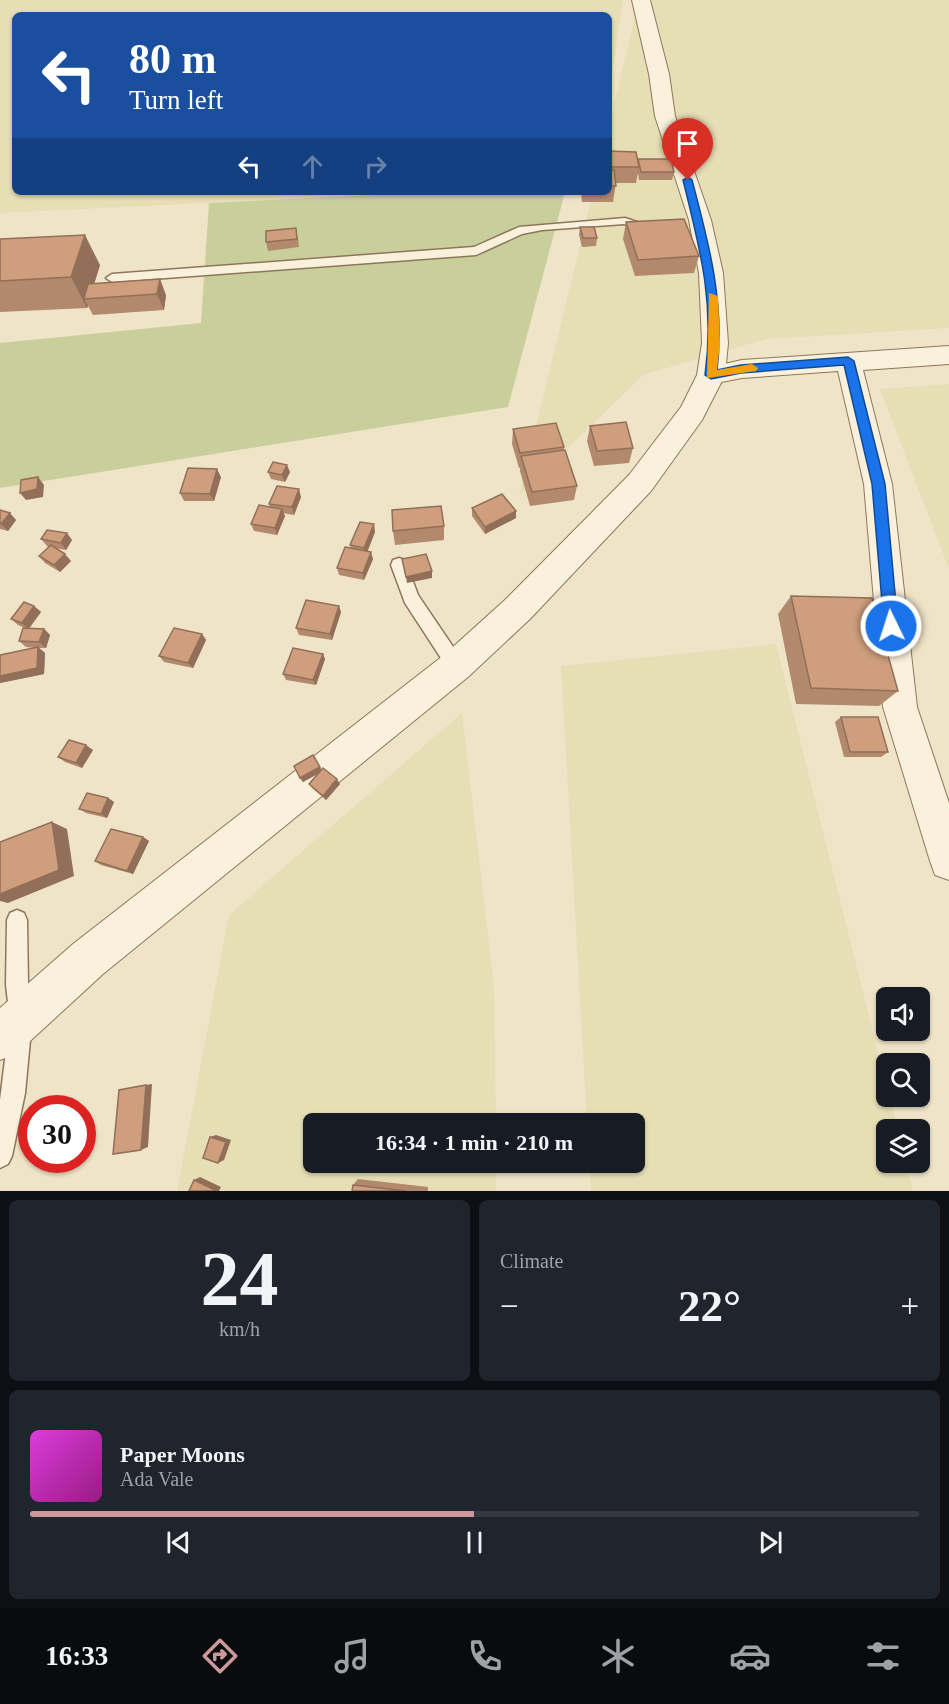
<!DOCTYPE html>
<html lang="en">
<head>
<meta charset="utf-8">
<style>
	:root { --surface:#171b24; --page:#20242c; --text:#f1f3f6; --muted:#9ea1a6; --line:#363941; --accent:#cc999b }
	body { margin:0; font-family:Georgia,serif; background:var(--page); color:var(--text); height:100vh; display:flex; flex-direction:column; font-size:22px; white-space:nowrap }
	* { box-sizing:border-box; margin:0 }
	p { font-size:20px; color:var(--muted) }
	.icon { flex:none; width:33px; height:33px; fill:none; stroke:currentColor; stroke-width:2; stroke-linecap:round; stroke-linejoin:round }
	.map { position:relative; height:1191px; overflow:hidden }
	.details { display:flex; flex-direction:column; gap:9px; padding:9px; background:#0d0f14; flex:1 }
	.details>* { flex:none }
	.guide { position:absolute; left:12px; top:12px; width:600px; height:183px; border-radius:9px; box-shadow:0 2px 4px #0004; background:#1a4fa0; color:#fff; overflow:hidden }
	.buttons { position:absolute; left:876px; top:987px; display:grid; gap:12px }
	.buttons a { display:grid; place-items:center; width:54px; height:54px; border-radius:9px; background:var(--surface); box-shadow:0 2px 4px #0004; font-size:30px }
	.speed { position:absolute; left:18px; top:1095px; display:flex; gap:12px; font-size:30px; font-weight:700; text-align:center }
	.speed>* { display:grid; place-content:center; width:78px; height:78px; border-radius:50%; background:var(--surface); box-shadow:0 2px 4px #0004; line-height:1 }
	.speed .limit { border:9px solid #d22; background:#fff; color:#111 }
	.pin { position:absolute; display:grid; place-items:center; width:51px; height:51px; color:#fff; margin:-62px -26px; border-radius:50% 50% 50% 0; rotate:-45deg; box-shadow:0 0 6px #0007 }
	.pin .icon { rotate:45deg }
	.me { position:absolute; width:66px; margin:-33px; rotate:356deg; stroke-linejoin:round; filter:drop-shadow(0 0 4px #0008) }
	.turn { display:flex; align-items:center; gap:21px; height:126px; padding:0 18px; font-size:27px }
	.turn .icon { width:78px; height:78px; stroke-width:2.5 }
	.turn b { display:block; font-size:42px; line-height:51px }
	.lanes { display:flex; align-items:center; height:57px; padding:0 18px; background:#0003; justify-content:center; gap:30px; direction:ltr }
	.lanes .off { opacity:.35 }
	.big { font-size:45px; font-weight:600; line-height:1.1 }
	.details .card { flex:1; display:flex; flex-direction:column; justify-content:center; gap:9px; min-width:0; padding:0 21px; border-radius:9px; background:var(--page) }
	.details .dial { align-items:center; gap:0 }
	.dial b { font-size:78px; line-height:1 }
	.song { display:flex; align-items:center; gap:18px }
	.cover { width:72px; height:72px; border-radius:9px; background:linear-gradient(135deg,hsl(300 70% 55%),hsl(310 70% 35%)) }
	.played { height:6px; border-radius:3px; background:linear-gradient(90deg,var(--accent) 50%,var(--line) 50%) }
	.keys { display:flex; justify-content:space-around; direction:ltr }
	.heat { display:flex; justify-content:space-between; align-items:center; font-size:33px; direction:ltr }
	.details .tiles { flex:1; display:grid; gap:9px; grid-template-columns:1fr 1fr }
	.card:last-child { grid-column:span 2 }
	.trip { position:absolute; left:303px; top:1113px; width:342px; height:60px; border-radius:9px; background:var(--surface); box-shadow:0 2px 4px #0004; font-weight:600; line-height:60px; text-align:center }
	.tabs { display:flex; height:96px; justify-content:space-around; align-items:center; background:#090b0e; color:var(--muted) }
	.tabs .icon { width:42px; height:42px }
	.tabs .selected { color:var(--accent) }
	.tabs b { font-size:27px; color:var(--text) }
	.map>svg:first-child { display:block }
	.farmland { fill:#e6deb5 }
	.green { fill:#c9cf9b }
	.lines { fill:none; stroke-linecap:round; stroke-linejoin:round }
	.service-casing { stroke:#8d765c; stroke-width:3 }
	.minor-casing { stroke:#8d765c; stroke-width:2 }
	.tertiary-casing { stroke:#8d765c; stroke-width:2 }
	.service { fill:#faf1dc; fill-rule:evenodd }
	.minor { fill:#faf1dc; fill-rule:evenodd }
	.tertiary { fill:#faf1dc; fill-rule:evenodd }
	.wall { fill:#b2896c }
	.shaded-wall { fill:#916f58 }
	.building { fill:#cf9f7d; stroke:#916f58; stroke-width:1.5 }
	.route { fill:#1a73e8; stroke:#114b97; stroke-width:1.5 }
	.slow { fill:#f59e0b }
</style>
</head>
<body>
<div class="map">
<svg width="949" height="1191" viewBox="0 0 949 1191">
	<rect width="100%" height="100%" fill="#f0e4c8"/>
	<!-- farmland -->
	<g class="farmland">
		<path d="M0 0H623L609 91V15H15V192H434L0 213Z"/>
		<path d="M639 0H949V328L766 339 643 375 519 496 593 192H609V125Z"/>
		<path d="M949 384V569L880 389Z"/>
		<path d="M776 644 886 1084V1096L890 1097 898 1129 886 1130V1162L906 1163 913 1191H591L589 1163 634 1162V1124L587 1123 561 666Z"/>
		<path d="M462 713 494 986 496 1123 314 1124V1162L496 1163V1191H177L229 915Z"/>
	</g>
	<!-- green -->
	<path class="green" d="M434 192H565L508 407 0 488V343L201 323 209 203Z"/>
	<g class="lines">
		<!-- service casing -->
		<g class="service-casing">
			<g id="service">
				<path d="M625 218 658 229 652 232 624 224 542 230 522 234 476 255 112 282 106 278 112 274 474 247 519 227Z"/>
				<path d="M399 558 405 560 418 595 462 660 465 666 462 672 456 674 450 672 405 603 391 565 393 560Z"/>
				<path d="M17 910 24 913 27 920 28 985 32 1019 25 1093 12 1156 8 1164 0 1168V1100L10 1019 6 985 7 920 10 913Z"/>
			</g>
		</g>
		<!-- minor casing -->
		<g class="minor-casing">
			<path id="minor" d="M949 346V364L863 370 892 484 917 707 949 803V880L935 875 930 861 883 707 864 484 838 371 742 378 711 384 702 381 698 375 702 369 742 360Z"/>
		</g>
		<!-- tertiary casing -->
		<g class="tertiary-casing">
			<path id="tertiary" d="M632 0H650L669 74 675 116 711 220 723 273 728 343 725 375 702 420 651 491 530 619 468 677 103 974 16 1054 0 1060V1008L73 944 444 655 506 599 629 475 681 407 697 375 702 343 699 273 689 220 655 116 649 74Z"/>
		</g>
		<!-- service -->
		<use href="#service" class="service"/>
		<!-- minor -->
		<use href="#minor" class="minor"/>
		<!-- tertiary -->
		<use href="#tertiary" class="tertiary"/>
	</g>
	<!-- wall -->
	<g class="wall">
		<path d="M609 151 674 172 672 180H639L638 173 636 183H616L613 202H582L581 192H609Z"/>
		<path d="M626 222 699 256 694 273 635 276 623 239Z"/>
		<path d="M580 227 597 238 596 246 582 247 579 235Z"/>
		<path d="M298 237 299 247 268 251 266 242Z"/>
		<path d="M0 239 100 265 94 283 166 295 164 310 93 315 88 306 87 308 0 312Z"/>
		<path d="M590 426 633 448 629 463 594 466 587 441Z"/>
		<path d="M513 429 564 447V450L577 486 574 500 530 506 520 471V468H519L512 444Z"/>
		<path d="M268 472H290L285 482 271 479Z"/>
		<path d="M221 477 214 501H184L180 493Z"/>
		<path d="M301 497 294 515 283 513 285 516 277 535 254 531 251 524 270 507 269 504Z"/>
		<path d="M472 508 516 518 485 534 472 516Z"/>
		<path d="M0 510 16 520 8 531 0 529Z"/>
		<path d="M444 526V540L395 545 393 531Z"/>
		<path d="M375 532 367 552 373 559 364 580 339 575 337 568 351 548 350 545Z"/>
		<path d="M41 539 72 540 66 550 55 548 71 561 60 572 45 563 39 556 49 547 47 546Z"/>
		<path d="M791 596 898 691 879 706 796 704 778 614Z"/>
		<path d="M34 606 41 612 29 629H44L50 635 46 648H39L45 653 44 674 0 683 36 648 26 647 19 641 27 629 18 625 11 619Z"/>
		<path d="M341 612 332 640 299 635 296 628Z"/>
		<path d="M202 634 206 640 193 668 164 662 159 656Z"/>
		<path d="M323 654 325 659 316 685 286 680 283 674Z"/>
		<path d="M841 717 888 752 881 757H844L835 722Z"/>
		<path d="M93 750 82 768 65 762 58 757Z"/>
		<path d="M313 755 321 770 340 784 326 800 312 788 309 784 318 774 303 782 300 778Z"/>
		<path d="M108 798 114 802 107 818 86 813 79 809Z"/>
		<path d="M143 837 149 841 133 874 101 865 95 861Z"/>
		<path d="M358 1179 428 1187V1191H352L353 1185Z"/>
	</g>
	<!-- shaded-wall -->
	<g class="shaded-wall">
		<path d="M85 235 100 265 90 298 84 299 88 306 87 308 71 277Z"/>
		<path d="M160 279 166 295 164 310 157 294Z"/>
		<path d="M287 465 290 472 285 482 282 475Z"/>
		<path d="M217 469 221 477 214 501 210 494Z"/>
		<path d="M38 477 44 485 43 497 26 500 20 493Z"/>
		<path d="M299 489 301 497 294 515 292 507Z"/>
		<path d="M282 509 285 516 277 535 275 528Z"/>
		<path d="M516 511V518L485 534V527Z"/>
		<path d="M10 513 16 520 8 531 1 524Z"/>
		<path d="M374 524 375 532 366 555 364 548Z"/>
		<path d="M67 533 72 540 66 550 61 543Z"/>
		<path d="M371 552 373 559 364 580 363 573Z"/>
		<path d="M65 554 71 561 60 572 54 565Z"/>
		<path d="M432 571V578L407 583 406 577Z"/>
		<path d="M34 606 41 612 28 629 22 623Z"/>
		<path d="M339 606 341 612 332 640 330 634Z"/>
		<path d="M44 629 50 635 46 648 39 642Z"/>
		<path d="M202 634 206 640 193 668 188 663Z"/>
		<path d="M38 647 45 653 44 674 0 683V676Z"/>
		<path d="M323 654 325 659 316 685 313 680Z"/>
		<path d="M86 745 93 750 82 768 76 763Z"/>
		<path d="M320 767 322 771 303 782 300 778Z"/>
		<path d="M337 779 340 784 326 800 323 796Z"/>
		<path d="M108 798 114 802 107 818 101 814Z"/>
		<path d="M52 822 67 829 74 876 8 903 0 901V894Z"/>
		<path d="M143 837 149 841 133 874 127 871Z"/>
		<path d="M152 1084 148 1147 141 1150 146 1085Z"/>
		<path d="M216 1135 231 1140 224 1160 218 1163 210 1137Z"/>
		<path d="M200 1177 221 1187 219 1191H215L194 1180Z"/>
	</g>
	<!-- building -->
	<g class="building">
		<path d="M609 151 636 152 639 167H609Z"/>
		<path d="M638 159H671L674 172H641Z"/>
		<path d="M609 170H614L616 186H609Z"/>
		<path d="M684 219 699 256 638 260 626 222Z"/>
		<path d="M580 227H594L597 238H583Z"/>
		<path d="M296 228 297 239 266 242V231Z"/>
		<path d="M85 235 71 277 0 281V239Z"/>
		<path d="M160 279 157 294 84 299 88 284Z"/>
		<path d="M626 422 633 448 597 451 590 426Z"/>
		<path d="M556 423 564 447 520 453 513 429Z"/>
		<path d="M565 450 577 486 532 492 521 456Z"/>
		<path d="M273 462 287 465 282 475 268 472Z"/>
		<path d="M188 468 217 469 210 494 180 493Z"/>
		<path d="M38 477 37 489 20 493 21 480Z"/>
		<path d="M277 486 299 489 292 507 269 504Z"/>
		<path d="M502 494 516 511 485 527 472 508Z"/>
		<path d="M259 505 282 509 275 528 251 524Z"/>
		<path d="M441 506 444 526 393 531 392 510Z"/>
		<path d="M0 510 10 513 1 524H0Z"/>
		<path d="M360 522 374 524 364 548 350 545Z"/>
		<path d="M47 530 67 533 61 543 41 539Z"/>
		<path d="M51 545 65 554 54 565 39 556Z"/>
		<path d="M345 547 371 552 363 573 337 568Z"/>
		<path d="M426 554 432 571 406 577 402 559Z"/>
		<path d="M791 596 872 598 898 691 811 688Z"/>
		<path d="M306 600 339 606 330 634 296 628Z"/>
		<path d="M24 602 34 606 22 623 11 619Z"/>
		<path d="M23 628 44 629 39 642 19 641Z"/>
		<path d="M174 628 202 634 188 663 159 656Z"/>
		<path d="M38 647 37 668 0 676V655Z"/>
		<path d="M293 648 323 654 313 680 283 674Z"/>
		<path d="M841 717H878L888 752H850Z"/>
		<path d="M69 740 86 745 76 763 58 757Z"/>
		<path d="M313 755 320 767 300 778 294 766Z"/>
		<path d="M323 768 337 779 323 796 309 784Z"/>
		<path d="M87 793 108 798 101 814 79 809Z"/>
		<path d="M52 822 59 870 0 894V842Z"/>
		<path d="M111 829 143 837 127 871 95 861Z"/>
		<path d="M146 1085 141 1150 113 1154 119 1090Z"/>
		<path d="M210 1137 226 1142 218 1163 203 1158Z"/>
		<path d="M194 1180 215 1190V1191H189Z"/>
		<path d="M353 1185 406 1191H352Z"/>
	</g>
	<!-- route -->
	<path class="route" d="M688 177 692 180C709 244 725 303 717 370L741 365 848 357 854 361 885 484 898 626 896 630 891 632 884 626 872 484 844 365 741 373 711 379 705 375C715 303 700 249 683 180Z"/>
	<!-- slow -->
	<path class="slow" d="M709 293 718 296 720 343 717 370 752 364 758 368 756 371 707 378Z"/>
</svg>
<div class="buttons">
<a><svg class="icon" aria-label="sound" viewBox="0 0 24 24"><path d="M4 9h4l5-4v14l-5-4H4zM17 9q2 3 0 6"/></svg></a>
<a><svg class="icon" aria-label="search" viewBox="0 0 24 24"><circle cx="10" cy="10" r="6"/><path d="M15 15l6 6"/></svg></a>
<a><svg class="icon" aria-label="layers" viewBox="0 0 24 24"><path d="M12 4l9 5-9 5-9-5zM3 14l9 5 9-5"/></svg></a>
</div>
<div class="speed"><div class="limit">30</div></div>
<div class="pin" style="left:688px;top:180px;background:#d93025"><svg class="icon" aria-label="arrive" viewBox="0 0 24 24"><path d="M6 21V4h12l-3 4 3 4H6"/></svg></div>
<svg class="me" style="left:891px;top:626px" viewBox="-20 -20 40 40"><circle r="17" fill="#1a73e8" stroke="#fff" stroke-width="3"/><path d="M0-11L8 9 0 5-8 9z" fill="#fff"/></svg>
<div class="trip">16:34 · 1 min · 210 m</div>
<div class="guide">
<div class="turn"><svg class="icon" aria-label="left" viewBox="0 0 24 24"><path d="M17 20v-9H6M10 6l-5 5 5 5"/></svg><div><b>80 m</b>Turn left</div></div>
<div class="lanes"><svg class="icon" aria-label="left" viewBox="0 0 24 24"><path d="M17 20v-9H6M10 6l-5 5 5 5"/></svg><svg class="icon off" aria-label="ahead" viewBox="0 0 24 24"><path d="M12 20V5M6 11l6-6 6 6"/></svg><svg class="icon off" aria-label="right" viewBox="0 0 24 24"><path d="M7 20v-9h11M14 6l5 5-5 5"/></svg></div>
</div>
</div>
<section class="details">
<div class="tiles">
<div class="card dial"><b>24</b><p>km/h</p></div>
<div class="card"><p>Climate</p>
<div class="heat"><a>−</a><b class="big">22°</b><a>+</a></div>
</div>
<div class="card">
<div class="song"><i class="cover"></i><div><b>Paper Moons</b><p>Ada Vale</p></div></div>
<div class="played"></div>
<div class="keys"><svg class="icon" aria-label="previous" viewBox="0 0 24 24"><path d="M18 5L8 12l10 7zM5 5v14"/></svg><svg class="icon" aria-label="pause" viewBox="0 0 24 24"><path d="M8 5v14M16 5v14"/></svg><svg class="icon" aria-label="next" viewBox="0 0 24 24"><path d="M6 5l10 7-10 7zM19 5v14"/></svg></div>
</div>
</div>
</section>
<nav class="tabs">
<b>16:33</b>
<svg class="icon selected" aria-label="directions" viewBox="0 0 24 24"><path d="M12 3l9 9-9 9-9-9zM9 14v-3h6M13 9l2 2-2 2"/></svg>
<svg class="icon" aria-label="music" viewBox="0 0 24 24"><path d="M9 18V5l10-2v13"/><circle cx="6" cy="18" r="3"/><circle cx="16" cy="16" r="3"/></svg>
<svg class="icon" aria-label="phone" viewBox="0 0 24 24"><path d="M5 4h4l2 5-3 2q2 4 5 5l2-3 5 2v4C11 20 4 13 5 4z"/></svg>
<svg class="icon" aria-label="climate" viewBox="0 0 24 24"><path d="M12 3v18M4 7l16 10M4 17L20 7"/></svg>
<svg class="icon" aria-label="car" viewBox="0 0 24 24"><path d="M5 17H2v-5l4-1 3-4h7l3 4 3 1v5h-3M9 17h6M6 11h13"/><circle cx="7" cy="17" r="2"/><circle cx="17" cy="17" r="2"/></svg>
<svg class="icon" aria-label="filters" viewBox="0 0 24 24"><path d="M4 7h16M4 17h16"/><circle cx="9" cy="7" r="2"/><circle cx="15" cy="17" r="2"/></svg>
</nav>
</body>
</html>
